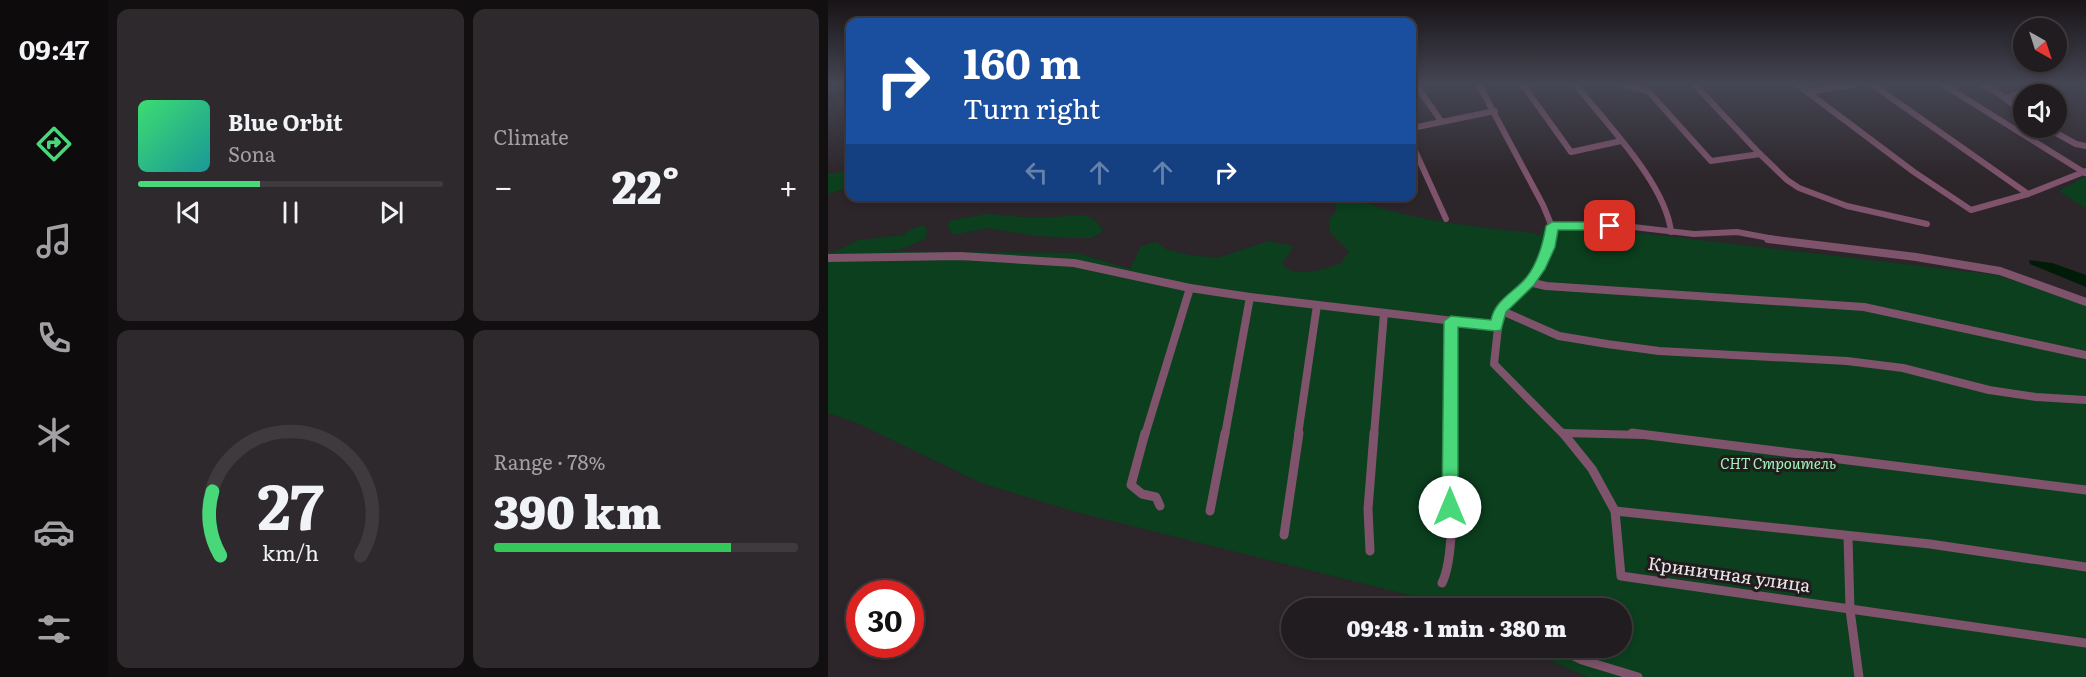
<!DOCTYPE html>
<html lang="en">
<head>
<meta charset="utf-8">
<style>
	:root { --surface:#211c1f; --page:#2d292c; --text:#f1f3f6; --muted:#a2a1a4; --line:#3e3a3d; --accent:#48d779 }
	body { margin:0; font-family:Literata,serif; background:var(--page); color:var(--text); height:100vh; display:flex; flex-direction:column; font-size:22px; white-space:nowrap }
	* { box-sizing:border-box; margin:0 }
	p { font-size:20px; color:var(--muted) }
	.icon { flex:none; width:33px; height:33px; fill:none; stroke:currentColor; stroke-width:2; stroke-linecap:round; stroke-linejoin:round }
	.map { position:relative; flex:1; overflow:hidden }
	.details { display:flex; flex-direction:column; gap:9px; padding:9px; background:#120f11; width:720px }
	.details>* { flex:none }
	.top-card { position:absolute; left:18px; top:18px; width:570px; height:183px; border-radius:12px; box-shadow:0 3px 9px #0003,0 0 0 2px var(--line); background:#1a4fa0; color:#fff; overflow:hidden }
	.needle { width:39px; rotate:141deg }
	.fabs { position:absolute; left:1185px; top:18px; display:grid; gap:12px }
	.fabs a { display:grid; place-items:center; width:54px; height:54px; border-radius:50%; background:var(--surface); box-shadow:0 3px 9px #0003,0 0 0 2px var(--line); font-size:30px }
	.speed { position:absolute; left:18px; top:580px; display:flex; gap:12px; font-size:30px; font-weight:700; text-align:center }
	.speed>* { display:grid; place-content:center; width:78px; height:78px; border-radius:50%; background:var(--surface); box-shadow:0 3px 9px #0003,0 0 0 2px var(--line); line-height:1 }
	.speed .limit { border:9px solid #d22; background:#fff; color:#111 }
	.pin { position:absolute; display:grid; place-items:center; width:51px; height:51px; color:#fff; margin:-26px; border-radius:12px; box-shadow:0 3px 9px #0006 }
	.me { position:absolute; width:66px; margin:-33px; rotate:0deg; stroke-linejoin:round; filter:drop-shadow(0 0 4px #0008) }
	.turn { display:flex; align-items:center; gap:21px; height:126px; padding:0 18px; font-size:27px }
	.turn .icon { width:78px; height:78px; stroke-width:2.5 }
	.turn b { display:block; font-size:42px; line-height:51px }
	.lanes { display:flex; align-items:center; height:57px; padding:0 18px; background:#0003; justify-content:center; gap:30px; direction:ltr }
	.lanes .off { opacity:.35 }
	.big { font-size:45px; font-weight:800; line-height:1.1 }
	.details .tile { flex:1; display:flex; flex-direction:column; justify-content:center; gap:9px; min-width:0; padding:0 21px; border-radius:12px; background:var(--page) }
	.details .dial { align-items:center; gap:0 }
	.dial svg { height:156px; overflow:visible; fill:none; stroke:var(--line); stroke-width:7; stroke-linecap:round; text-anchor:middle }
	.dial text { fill:var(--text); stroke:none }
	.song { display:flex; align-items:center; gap:18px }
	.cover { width:72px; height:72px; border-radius:9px; background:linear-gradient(135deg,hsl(140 70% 55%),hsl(180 70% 35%)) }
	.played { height:6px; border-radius:3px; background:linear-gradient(90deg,var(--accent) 40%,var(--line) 40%) }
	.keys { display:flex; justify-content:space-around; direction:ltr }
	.heat { display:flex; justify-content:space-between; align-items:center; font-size:33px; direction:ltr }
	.charge { height:9px; border-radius:4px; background:linear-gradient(90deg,#34c759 78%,var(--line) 0) }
	.details .tiles { flex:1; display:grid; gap:9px; grid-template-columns:repeat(2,1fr) }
	.trip { position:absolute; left:453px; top:598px; width:351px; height:60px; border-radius:30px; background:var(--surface); box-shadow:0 3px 9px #0003,0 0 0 2px var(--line); font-weight:800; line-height:60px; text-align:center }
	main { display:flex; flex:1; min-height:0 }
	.tab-bar { display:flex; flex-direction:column; width:108px; justify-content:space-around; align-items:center; background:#0d0b0c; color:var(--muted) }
	.tab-bar .icon { width:42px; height:42px }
	.tab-bar .active { color:var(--accent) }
	.tab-bar b { font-size:27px; color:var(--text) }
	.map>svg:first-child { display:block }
	.green { fill:#0b3f1e }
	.water { fill:#001c08 }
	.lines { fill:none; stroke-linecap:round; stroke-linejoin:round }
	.minor-far2 { stroke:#7e536b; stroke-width:6 }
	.minor-far1 { stroke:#7e536b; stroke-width:8 }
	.minor { stroke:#7e536b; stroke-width:9 }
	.route { fill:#48d779; stroke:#2f8c4f; stroke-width:1.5 }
	.labels { text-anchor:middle; stroke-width:6; stroke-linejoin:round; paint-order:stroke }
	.park-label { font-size:15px; font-style:italic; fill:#a1f5b5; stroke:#221c1f }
	.near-street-label { font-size:18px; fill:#ebe7e9; stroke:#221c1f }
</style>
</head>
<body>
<main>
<nav class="tab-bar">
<b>09:47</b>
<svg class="icon active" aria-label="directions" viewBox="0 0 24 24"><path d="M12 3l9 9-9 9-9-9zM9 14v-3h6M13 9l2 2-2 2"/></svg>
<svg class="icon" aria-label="music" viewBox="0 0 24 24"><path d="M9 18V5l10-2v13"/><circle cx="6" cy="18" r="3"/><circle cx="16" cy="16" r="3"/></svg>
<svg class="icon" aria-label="phone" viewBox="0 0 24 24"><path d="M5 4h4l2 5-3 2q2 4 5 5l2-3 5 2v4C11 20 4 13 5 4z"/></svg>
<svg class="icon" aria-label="climate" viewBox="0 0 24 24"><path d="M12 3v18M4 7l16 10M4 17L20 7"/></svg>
<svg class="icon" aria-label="car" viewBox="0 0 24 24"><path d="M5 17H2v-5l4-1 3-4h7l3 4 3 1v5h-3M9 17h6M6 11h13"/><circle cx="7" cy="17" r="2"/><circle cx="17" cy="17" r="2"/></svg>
<svg class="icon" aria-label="filters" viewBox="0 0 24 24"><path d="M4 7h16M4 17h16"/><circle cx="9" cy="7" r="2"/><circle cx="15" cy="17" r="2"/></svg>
</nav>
<section class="details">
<div class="tiles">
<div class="tile">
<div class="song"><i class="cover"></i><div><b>Blue Orbit</b><p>Sona</p></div></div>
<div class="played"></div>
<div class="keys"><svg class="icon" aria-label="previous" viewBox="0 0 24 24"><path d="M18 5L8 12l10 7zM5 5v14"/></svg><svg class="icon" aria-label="pause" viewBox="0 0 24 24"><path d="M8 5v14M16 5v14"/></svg><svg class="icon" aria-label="next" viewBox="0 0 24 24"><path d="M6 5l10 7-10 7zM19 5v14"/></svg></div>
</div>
<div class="tile"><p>Climate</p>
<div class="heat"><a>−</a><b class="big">22°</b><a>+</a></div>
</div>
<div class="tile dial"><svg viewBox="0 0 100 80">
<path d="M14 69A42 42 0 1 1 86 69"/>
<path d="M14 69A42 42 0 0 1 10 36" stroke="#48d779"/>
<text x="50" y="56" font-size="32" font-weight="700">27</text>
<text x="50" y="72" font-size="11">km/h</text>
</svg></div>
<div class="tile"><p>Range · 78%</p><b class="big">390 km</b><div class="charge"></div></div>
</div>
</section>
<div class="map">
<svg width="1258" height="677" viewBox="0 0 1258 677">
	<rect width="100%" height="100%" fill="#2c2529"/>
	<!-- green -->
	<g class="green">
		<path d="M22 171V187L0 194V174Z"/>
		<path d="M1258 176V209L1231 191Z"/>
		<path d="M525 196C556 218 666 229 706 233L711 236 717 227 829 235 1169 275 1258 305V677H760L694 648H794V609H611L581 595 248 512 153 483 29 423 0 413V252H6L31 240 75 235 83 229 96 225 99 230 97 239 74 249 56 251 249 253 302 269 313 246 328 242 338 249 362 255 389 258 441 241 466 246 454 264C467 280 497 269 513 263L521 251 502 232 501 220 509 210 505 200 500 197Z"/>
		<path d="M159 214 207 218 258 215 268 221 275 231 264 238H245L208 236 160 228 125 235 119 225 124 220Z"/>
	</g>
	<!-- water -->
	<path class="water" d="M1201 260 1224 263 1258 275V287L1202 264Z"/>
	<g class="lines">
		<!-- minor-far2 -->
		<g class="minor-far2">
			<path d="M588 85 613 121"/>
			<path d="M651 85 715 205 722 222 723 240"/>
			<path d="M695 85 743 152 793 141"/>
			<path d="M748 85C778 123 838 184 843 232"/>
			<path d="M796 85 820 91 883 161 932 154"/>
			<path d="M867 85 932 154 959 180 971 188 1019 206 1099 224"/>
			<path d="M970 85 1086 172 1143 210 1200 194 1258 171"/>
			<path d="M1045 85 1200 194"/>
			<path d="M1116 85 1257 173"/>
			<path d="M1155 85 1169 92 1196 113"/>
			<path d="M979 92 1024 85"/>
			<path d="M1177 98 1220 85"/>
			<path d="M584 128 667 111"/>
			<path d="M1219 128 1248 144 1258 146"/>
			<path d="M584 144 618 219"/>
			<path d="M724 226 805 227 866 234 909 232 952 240"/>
		</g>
		<!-- minor-far1 -->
		<g class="minor-far1">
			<path d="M723 239 718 255 706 276 672 310 666 364 736 435"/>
			<path d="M940 239 1088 257 1172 271 1258 302"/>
			<path d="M0 258 132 256 246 263 362 288 422 297 668 326"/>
			<path d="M701 282 718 286 1036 307 1258 355"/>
			<path d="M672 310 731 336 779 344 831 351 1019 361 1075 368 1161 390 1208 397 1258 400"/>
			<path d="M735 433 816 435"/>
			<path d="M317 435 362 288"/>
			<path d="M397 435 422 297"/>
			<path d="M470 435 489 305"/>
			<path d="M546 435 556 313"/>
			<path d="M623 435V321"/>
		</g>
		<!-- minor -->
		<g class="minor">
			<path d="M317 433 303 485 314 494 328 497 332 506"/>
			<path d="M735 433 764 469 787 511 793 576 1258 643"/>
			<path d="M804 433 1258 490"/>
			<path d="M382 511 397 433"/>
			<path d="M787 511 1102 544 1258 567"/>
			<path d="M456 535 471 433"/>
			<path d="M1020 536 1022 610 1031 677"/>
			<path d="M542 551 540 509 546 433"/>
			<path d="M614 583C629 553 622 469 623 433"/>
			<path d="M729 648 754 660 810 677"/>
		</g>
	</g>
	<!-- sky -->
	<linearGradient id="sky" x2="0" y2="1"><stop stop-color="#181417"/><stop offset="0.47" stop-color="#454654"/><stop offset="1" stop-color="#454654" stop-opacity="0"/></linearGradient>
	<rect width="1258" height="179" fill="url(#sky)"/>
	<!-- route -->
	<path class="route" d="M724 222H782L788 226 782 230H730L727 247 717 269 706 285 678 312 673 330 668 331 630 327V507L628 513 622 515 616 513 614 507 616 321 623 316 663 320C667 300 685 293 698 278 710 263 715 244 718 226Z"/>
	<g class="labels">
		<!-- park labels -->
		<g class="park-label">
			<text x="950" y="469">СНТ Строитель</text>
		</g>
		<!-- near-street labels -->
		<g class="near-street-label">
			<text transform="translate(901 575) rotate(8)" y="6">Криничная улица</text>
		</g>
	</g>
</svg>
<div class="fabs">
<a><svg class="needle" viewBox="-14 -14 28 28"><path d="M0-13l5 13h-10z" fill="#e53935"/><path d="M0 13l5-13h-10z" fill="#a2a1a4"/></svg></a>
<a><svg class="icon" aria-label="sound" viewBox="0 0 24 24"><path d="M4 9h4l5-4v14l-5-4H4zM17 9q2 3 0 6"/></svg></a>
</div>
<div class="speed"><div class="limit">30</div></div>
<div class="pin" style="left:782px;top:226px;background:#d93025"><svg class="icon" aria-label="arrive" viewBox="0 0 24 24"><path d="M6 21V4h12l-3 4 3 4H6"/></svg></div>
<svg class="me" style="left:622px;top:507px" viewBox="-20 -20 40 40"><circle r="19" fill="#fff"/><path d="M0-13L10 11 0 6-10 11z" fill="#48d779"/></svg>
<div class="trip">09:48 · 1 min · 380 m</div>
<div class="top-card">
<div class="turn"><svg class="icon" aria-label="right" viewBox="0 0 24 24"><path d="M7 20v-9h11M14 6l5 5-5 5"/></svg><div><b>160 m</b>Turn right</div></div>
<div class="lanes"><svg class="icon off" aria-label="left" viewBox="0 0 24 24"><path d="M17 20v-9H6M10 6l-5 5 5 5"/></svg><svg class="icon off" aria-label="ahead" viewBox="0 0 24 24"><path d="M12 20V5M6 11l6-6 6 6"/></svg><svg class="icon off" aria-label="ahead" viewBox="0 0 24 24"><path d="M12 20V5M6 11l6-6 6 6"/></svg><svg class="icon" aria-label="right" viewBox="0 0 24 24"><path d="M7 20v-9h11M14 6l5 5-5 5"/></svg></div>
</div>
</div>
</main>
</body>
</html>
